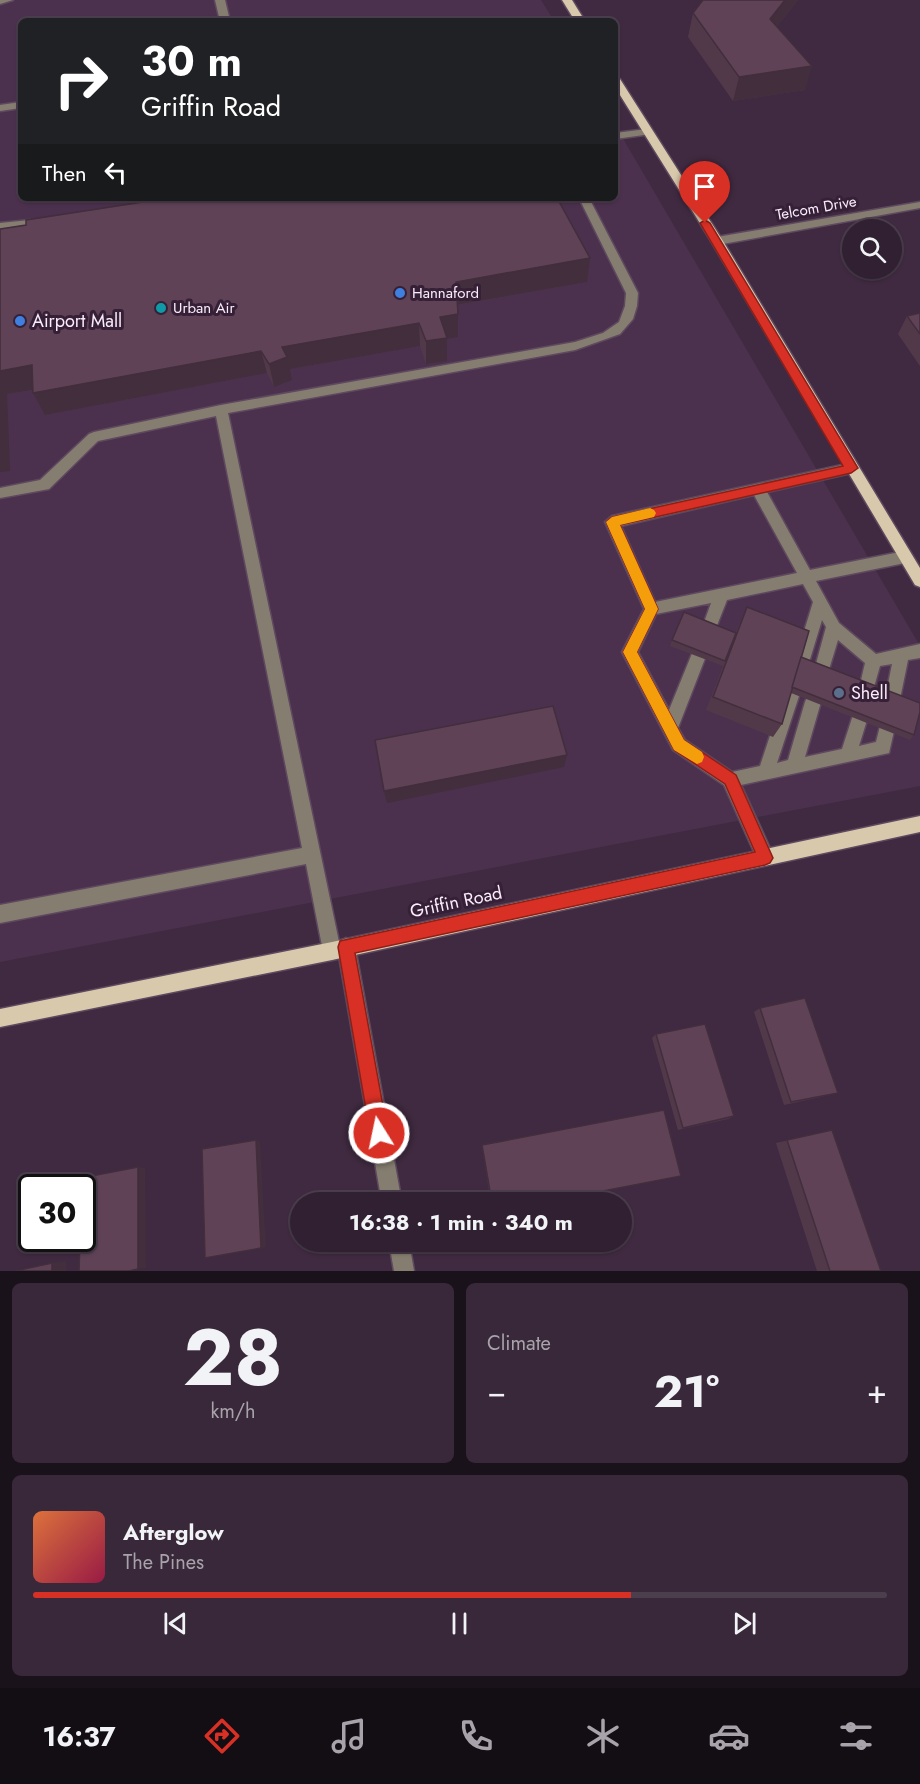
<!DOCTYPE html>
<html lang="en">
<head>
<meta charset="utf-8">
<style>
	:root { --surface:#302031; --page:#382839; --text:#f1f3f6; --muted:#a8a3ab; --line:#4b3e4d; --accent:#d93025 }
	body { margin:0; font-family:Jost,sans-serif; background:var(--page); color:var(--text); height:100vh; display:flex; flex-direction:column; font-size:22px; white-space:nowrap }
	* { box-sizing:border-box; margin:0 }
	p { font-size:20px; color:var(--muted) }
	.icon { flex:none; width:33px; height:33px; fill:none; stroke:currentColor; stroke-width:2; stroke-linecap:round; stroke-linejoin:round }
	.map { position:relative; height:1271px; overflow:hidden }
	.drawer { display:flex; flex-direction:column; gap:12px; padding:12px; background:#1a121b; flex:1 }
	.drawer>* { flex:none }
	.top-card { position:absolute; left:18px; top:18px; width:600px; height:183px; border-radius:9px; box-shadow:0 2px 4px #0004,0 0 0 2px var(--line); background:#202124; color:#fff; overflow:hidden }
	.buttons { position:absolute; left:842px; top:219px; display:grid; gap:12px }
	.buttons a { display:grid; place-items:center; width:60px; height:60px; border-radius:50%; background:var(--surface); box-shadow:0 2px 4px #0004,0 0 0 2px var(--line); font-size:30px }
	.speed { position:absolute; left:18px; top:1174px; display:flex; gap:12px; font-size:30px; font-weight:700; text-align:center }
	.speed>* { display:grid; place-content:center; width:78px; height:78px; border-radius:50%; background:var(--surface); box-shadow:0 2px 4px #0004,0 0 0 2px var(--line); line-height:1 }
	.speed .limit { border:3px solid #111; border-radius:9px; background:#fff; color:#111 }
	.pin { position:absolute; display:grid; place-items:center; width:51px; height:51px; color:#fff; margin:-62px -26px; border-radius:50% 50% 50% 0; rotate:-45deg; box-shadow:0 0 6px #0007 }
	.pin .icon { rotate:45deg }
	.me { position:absolute; width:66px; margin:-33px; rotate:350deg; stroke-linejoin:round; filter:drop-shadow(0 0 4px #0008) }
	.turn { display:flex; align-items:center; gap:21px; height:126px; padding:0 24px; font-size:27px }
	.turn .icon { width:78px; height:78px; stroke-width:2.5 }
	.turn b { display:block; font-size:42px; line-height:51px }
	.then { display:flex; align-items:center; height:57px; padding:0 24px; background:#0003; gap:12px; font-size:22px }
	.big { font-size:45px; font-weight:700; line-height:1.1 }
	.drawer .card { flex:1; display:flex; flex-direction:column; justify-content:center; gap:9px; min-width:0; padding:0 21px; border-radius:9px; background:var(--page) }
	.drawer .dial { align-items:center; gap:0 }
	.dial b { font-size:78px; line-height:1 }
	.song { display:flex; align-items:center; gap:18px }
	.cover { width:72px; height:72px; border-radius:9px; background:linear-gradient(135deg,hsl(20 70% 55%),hsl(340 70% 35%)) }
	.played { height:6px; border-radius:3px; background:linear-gradient(90deg,var(--accent) 70%,var(--line) 70%) }
	.keys { display:flex; justify-content:space-around; direction:ltr }
	.heat { display:flex; justify-content:space-between; align-items:center; font-size:33px; direction:ltr }
	.drawer .tiles { flex:1; display:grid; gap:12px; grid-template-columns:1fr 1fr }
	.card:last-child { grid-column:span 2 }
	.trip { position:absolute; left:290px; top:1192px; width:342px; height:60px; border-radius:30px; background:var(--surface); box-shadow:0 2px 4px #0004,0 0 0 2px var(--line); font-weight:700; line-height:60px; text-align:center }
	.dock { display:flex; height:96px; justify-content:space-around; align-items:center; background:#130d14; color:var(--muted) }
	.dock .icon { width:42px; height:42px }
	.dock .current { color:var(--accent) }
	.dock b { font-size:27px; color:var(--text) }
	.map>svg:first-child { display:block }
	.built { fill:#4c314e }
	.lines { fill:none; stroke-linecap:round; stroke-linejoin:round }
	.minor-casing { stroke:#5e495f; stroke-width:3 }
	.major-casing { stroke:#5e495f; stroke-width:3 }
	.minor { fill:#857e70; fill-rule:evenodd }
	.major { fill:#d8c9ac; fill-rule:evenodd }
	.wall { fill:#52394a }
	.shaded-wall { fill:#422e3c }
	.building { fill:#5f4256; stroke:#422e3c; stroke-width:1.5 }
	.route { fill:#d93025; stroke:#8d1f18; stroke-width:1.5 }
	.slow { fill:#f59e0b }
	.shop-dot { fill:#3f7fe0; stroke:#352037; stroke-width:2 }
	.culture-dot { fill:#0f9aa8; stroke:#352037; stroke-width:2 }
	.service-dot { fill:#5c6f8a; stroke:#352037; stroke-width:2 }
	.labels { text-anchor:middle; stroke-width:6; stroke-linejoin:round; paint-order:stroke }
	.far-street-label { font-size:15px; fill:#fbecfb; stroke:#352037 }
	.far-poi-label { font-size:15px; fill:#fbecfb; stroke:#352037; text-anchor:start }
	.poi-label { font-size:18px; fill:#fbecfb; stroke:#352037; text-anchor:start }
	.street-label { font-size:18px; fill:#fbecfb; stroke:#352037 }
</style>
</head>
<body>
<div class="map">
<svg width="920" height="1271" viewBox="0 0 920 1271">
	<rect width="100%" height="100%" fill="#402a41"/>
	<!-- built -->
	<path class="built" d="M0 0H541L554 21H21V198H615V125L920 646V786L0 962Z"/>
	<g class="lines">
		<!-- minor casing -->
		<g class="minor-casing">
			<g id="minor">
				<path d="M0 0H13L0 4Z"/>
				<path d="M215 0H225L230 21H220Z"/>
				<path d="M21 102V108L0 111V105Z"/>
				<path d="M647 129 652 132 651 134 615 139V133Z"/>
				<path d="M579 198H589L638 293 637 306 633 319 620 334 575 350 228 413 339 942 346 938 352 941 355 947 402 1203H382L339 956 332 960 326 957 323 951 306 864 0 923V905L302 848 216 416 98 441 49 489 0 498V488L40 480 89 434 94 432 221 405 575 342 603 333 619 322 625 306 626 293Z"/>
				<path d="M920 202V208L717 245 711 241 717 237Z"/>
				<path d="M30 220 36 224 34 227 0 231V223Z"/>
				<path d="M851 463 858 468 856 472 767 492 810 570 905 551 910 553 912 557 910 561 905 563 816 581 839 623 876 654 920 644V658L908 660 899 704 893 706 887 704 885 699 892 664 880 666 872 694 867 696 862 694 859 689 865 663 838 640 827 676 822 678 817 676 814 671 826 627 822 620 807 669 802 671 797 669 794 664 813 602 803 584 727 600 714 633 709 634 704 633 702 628 711 603 656 614 638 652 669 710 693 651 698 649 703 651 706 656 678 728 685 740 732 772 760 766 784 693 787 688 792 686 797 688 800 693 777 763 788 760 805 702 807 697 813 695 819 697 821 702 805 757 842 749 853 715 859 713 865 715 867 720 859 746 876 742 880 726 886 724 892 726 894 731 889 753 741 785 774 857 771 863 765 865 759 863 724 785 673 750 622 652 644 609 605 522 612 516ZM754 495 797 573 655 602 621 526Z"/>
				<path d="M389 1242H409L414 1271H394Z"/>
			</g>
		</g>
		<!-- major casing -->
		<g class="major-casing">
			<g id="major">
				<path d="M562 0H572L585 21H575Z"/>
				<path d="M615 76 620 79 723 241 920 568V587L915 585 711 241 615 87Z"/>
				<path d="M920 816V832L332 960 0 1027V1009L332 942Z"/>
			</g>
		</g>
		<!-- minor -->
		<use href="#minor" class="minor"/>
		<!-- major -->
		<use href="#major" class="major"/>
	</g>
	<!-- wall -->
	<g class="wall">
		<path d="M703 0H798L777 26 805 90 733 101 688 37 693 13Z"/>
		<path d="M0 229 587 282 458 305V337L447 339V361L426 364 420 346 290 369 292 380 274 387 267 373 45 415 33 393V390L7 394 10 471Z"/>
		<path d="M920 313V366L898 334 907 316Z"/>
		<path d="M747 607 801 657 914 735 910 740 791 693 782 724 773 737 706 710 723 666 670 646 672 640 736 632Z"/>
		<path d="M760 1008 838 1093 830 1095 784 1105 754 1012Z"/>
		<path d="M656 1034 734 1116 728 1119 678 1130 652 1038Z"/>
		<path d="M832 1130 881 1271H817L776 1143Z"/>
		<path d="M482 1145 541 1203H491L482 1147Z"/>
	</g>
	<!-- shaded-wall -->
	<g class="shaded-wall">
		<path d="M785 0H798L764 42 770 19Z"/>
		<path d="M812 66 805 90 733 101 739 77Z"/>
		<path d="M590 258 587 282 456 305V282Z"/>
		<path d="M458 314V337L447 339V361L426 364V341L440 317Z"/>
		<path d="M419 323 420 346 290 369 292 380 274 387 269 364 282 347Z"/>
		<path d="M261 351 267 373 45 415 33 393Z"/>
		<path d="M32 365 44 388 7 394 10 471 0 472V371Z"/>
		<path d="M567 755 564 767 387 803 384 791Z"/>
		<path d="M256 1140 260 1142 266 1247 261 1248Z"/>
		<path d="M138 1167 145 1168 146 1268 138 1269Z"/>
		<path d="M66 1261V1271H52V1263Z"/>
	</g>
	<!-- building -->
	<g class="building">
		<path d="M703 0H785L770 19 812 66 739 77 693 13Z"/>
		<path d="M169 198H557L590 258 456 282 458 314 440 317 447 338 426 341 419 323 282 347 287 357 269 364 261 351 33 393 32 365 0 371V229L26 225V220Z"/>
		<path d="M920 313V334L907 316Z"/>
		<path d="M747 607 809 631 782 724 713 697Z"/>
		<path d="M684 612 736 633 725 661 672 640Z"/>
		<path d="M801 657 920 703V712L914 735 792 687Z"/>
		<path d="M553 706 567 755 384 791 375 740Z"/>
		<path d="M805 998 838 1093 791 1102 760 1008Z"/>
		<path d="M705 1024 734 1116 683 1128 656 1034Z"/>
		<path d="M664 1110 681 1176 541 1203H492L482 1145Z"/>
		<path d="M832 1130 881 1271H830L787 1140Z"/>
		<path d="M256 1140 261 1248 205 1258 202 1149Z"/>
		<path d="M138 1167V1269L129 1271H79L80 1239H82V1188H81V1178Z"/>
		<path d="M52 1263V1271H15Z"/>
	</g>
	<!-- route -->
	<path class="route" d="M705 220 710 223 858 468 851 473 620 525 658 609 637 652 684 740 736 775 773 858 770 863 765 865 355 953 388 1133 386 1140 379 1142 373 1140 370 1133 338 947 340 941 755 852 725 784 674 750 623 652 645 609 606 522 612 517 843 466 700 223Z"/>
	<!-- slow -->
	<path class="slow" d="M650 508 654 510 656 513 654 517 620 525 658 609 637 652 684 740 702 752 704 757 702 762 697 764 674 750 623 652 645 609 606 522 612 517Z"/>
	<!-- markers -->
	<g class="shop-dot">
		<circle cx="400" cy="293" r="6"/>
		<circle cx="20" cy="321" r="6"/>
	</g>
	<circle class="culture-dot" cx="161" cy="308" r="6"/>
	<circle class="service-dot" cx="839" cy="693" r="6"/>
	<g class="labels">
		<!-- far-street labels -->
		<g class="far-street-label">
			<text transform="translate(816 208) rotate(-10)" y="5">Telcom Drive</text>
		</g>
		<!-- far-poi labels -->
		<g class="far-poi-label">
			<text x="412" y="298">Hannaford</text>
			<text x="173" y="313">Urban Air</text>
		</g>
		<!-- poi labels -->
		<g class="poi-label">
			<text x="32" y="327">Airport Mall</text>
			<text x="851" y="699">Shell</text>
		</g>
		<!-- street labels -->
		<g class="street-label">
			<text transform="translate(456 902) rotate(-12)" y="6">Griffin Road</text>
		</g>
	</g>
</svg>
<div class="buttons">
<a><svg class="icon" aria-label="search" viewBox="0 0 24 24"><circle cx="10" cy="10" r="6"/><path d="M15 15l6 6"/></svg></a>
</div>
<div class="speed"><div class="limit">30</div></div>
<div class="pin" style="left:705px;top:223px;background:#d93025"><svg class="icon" aria-label="arrive" viewBox="0 0 24 24"><path d="M6 21V4h12l-3 4 3 4H6"/></svg></div>
<svg class="me" style="left:379px;top:1133px" viewBox="-20 -20 40 40"><circle r="17" fill="#d93025" stroke="#fff" stroke-width="3"/><path d="M0-11L8 9 0 5-8 9z" fill="#fff"/></svg>
<div class="trip">16:38 · 1 min · 340 m</div>
<div class="top-card">
<div class="turn"><svg class="icon" aria-label="right" viewBox="0 0 24 24"><path d="M7 20v-9h11M14 6l5 5-5 5"/></svg><div><b>30 m</b>Griffin Road</div></div>
<div class="then">Then<svg class="icon" aria-label="left" viewBox="0 0 24 24"><path d="M17 20v-9H6M10 6l-5 5 5 5"/></svg></div>
</div>
</div>
<section class="drawer">
<div class="tiles">
<div class="card dial"><b>28</b><p>km/h</p></div>
<div class="card"><p>Climate</p>
<div class="heat"><a>−</a><b class="big">21°</b><a>+</a></div>
</div>
<div class="card">
<div class="song"><i class="cover"></i><div><b>Afterglow</b><p>The Pines</p></div></div>
<div class="played"></div>
<div class="keys"><svg class="icon" aria-label="previous" viewBox="0 0 24 24"><path d="M18 5L8 12l10 7zM5 5v14"/></svg><svg class="icon" aria-label="pause" viewBox="0 0 24 24"><path d="M8 5v14M16 5v14"/></svg><svg class="icon" aria-label="next" viewBox="0 0 24 24"><path d="M6 5l10 7-10 7zM19 5v14"/></svg></div>
</div>
</div>
</section>
<nav class="dock">
<b>16:37</b>
<svg class="icon current" aria-label="directions" viewBox="0 0 24 24"><path d="M12 3l9 9-9 9-9-9zM9 14v-3h6M13 9l2 2-2 2"/></svg>
<svg class="icon" aria-label="music" viewBox="0 0 24 24"><path d="M9 18V5l10-2v13"/><circle cx="6" cy="18" r="3"/><circle cx="16" cy="16" r="3"/></svg>
<svg class="icon" aria-label="phone" viewBox="0 0 24 24"><path d="M5 4h4l2 5-3 2q2 4 5 5l2-3 5 2v4C11 20 4 13 5 4z"/></svg>
<svg class="icon" aria-label="climate" viewBox="0 0 24 24"><path d="M12 3v18M4 7l16 10M4 17L20 7"/></svg>
<svg class="icon" aria-label="car" viewBox="0 0 24 24"><path d="M5 17H2v-5l4-1 3-4h7l3 4 3 1v5h-3M9 17h6M6 11h13"/><circle cx="7" cy="17" r="2"/><circle cx="17" cy="17" r="2"/></svg>
<svg class="icon" aria-label="filters" viewBox="0 0 24 24"><path d="M4 7h16M4 17h16"/><circle cx="9" cy="7" r="2"/><circle cx="15" cy="17" r="2"/></svg>
</nav>
</body>
</html>
